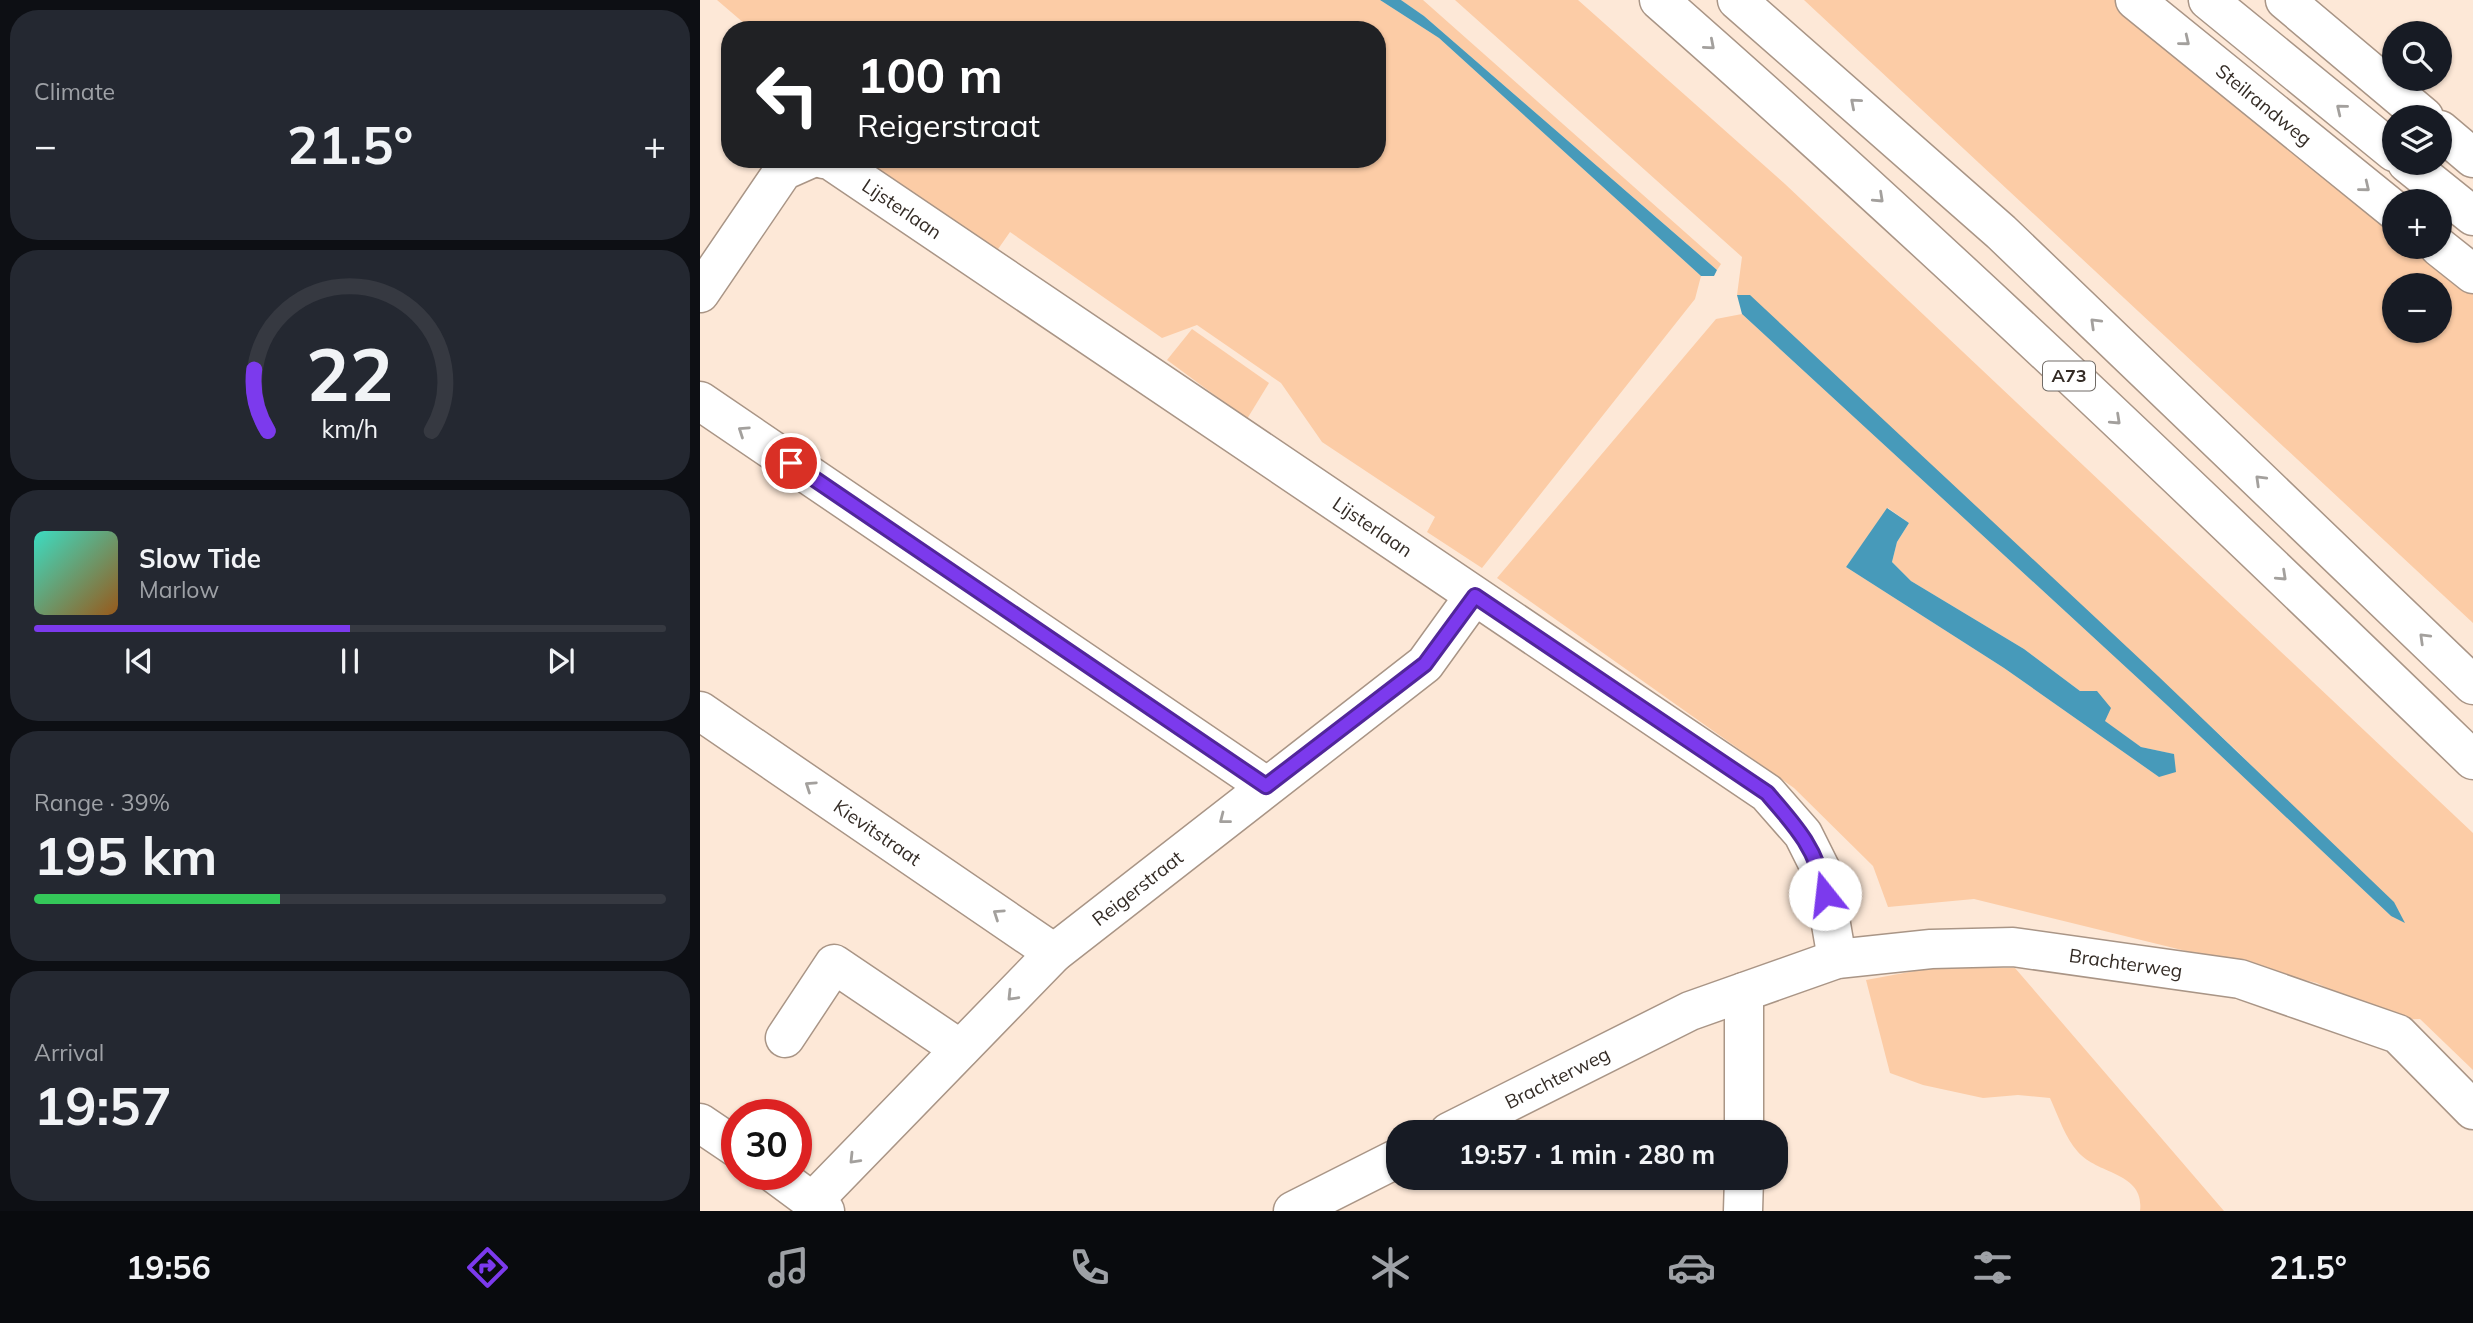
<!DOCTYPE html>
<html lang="en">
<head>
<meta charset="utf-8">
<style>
	:root { --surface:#171b24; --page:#242831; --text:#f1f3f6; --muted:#9ea1a6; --line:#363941; --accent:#7c3aed }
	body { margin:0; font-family:Mulish,sans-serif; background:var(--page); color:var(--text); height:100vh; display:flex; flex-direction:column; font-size:26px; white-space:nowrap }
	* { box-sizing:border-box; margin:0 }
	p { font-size:23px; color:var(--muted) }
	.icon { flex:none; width:38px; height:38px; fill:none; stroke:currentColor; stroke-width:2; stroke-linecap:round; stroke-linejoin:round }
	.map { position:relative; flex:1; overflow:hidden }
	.side { display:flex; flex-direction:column; gap:10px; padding:10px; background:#0d0f14; width:700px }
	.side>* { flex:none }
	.hud { position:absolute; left:21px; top:21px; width:665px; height:147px; border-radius:28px; box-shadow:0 2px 5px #0004; background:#202124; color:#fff; overflow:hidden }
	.tools { position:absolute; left:1682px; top:21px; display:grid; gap:14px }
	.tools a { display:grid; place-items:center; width:70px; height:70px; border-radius:50%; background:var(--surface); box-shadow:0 2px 5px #0004; font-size:35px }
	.speed { position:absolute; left:21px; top:1099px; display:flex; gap:14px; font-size:35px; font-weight:700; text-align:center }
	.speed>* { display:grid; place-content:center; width:91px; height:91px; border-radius:50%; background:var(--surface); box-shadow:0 2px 5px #0004; line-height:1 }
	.speed .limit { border:10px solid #d22; background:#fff; color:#111 }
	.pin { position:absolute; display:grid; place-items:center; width:60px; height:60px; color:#fff; margin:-30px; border:4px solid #fff; border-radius:50%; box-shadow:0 2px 7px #0007 }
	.me { position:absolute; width:77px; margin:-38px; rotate:344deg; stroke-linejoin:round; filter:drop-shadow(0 0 5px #0008) }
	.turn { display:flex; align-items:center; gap:24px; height:147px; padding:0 21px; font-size:32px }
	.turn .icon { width:91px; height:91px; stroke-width:2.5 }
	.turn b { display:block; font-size:49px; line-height:60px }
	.big { font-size:52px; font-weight:700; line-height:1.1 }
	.side .widget { flex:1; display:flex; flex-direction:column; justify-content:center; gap:10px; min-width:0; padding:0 24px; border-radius:28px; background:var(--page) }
	.side .dial { align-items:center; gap:0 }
	.dial svg { height:182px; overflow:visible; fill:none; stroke:var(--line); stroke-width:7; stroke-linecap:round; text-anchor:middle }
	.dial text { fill:var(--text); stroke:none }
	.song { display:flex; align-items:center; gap:21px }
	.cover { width:84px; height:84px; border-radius:10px; background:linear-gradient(135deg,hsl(170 70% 55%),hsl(30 70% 35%)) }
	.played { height:7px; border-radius:4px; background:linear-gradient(90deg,var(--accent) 50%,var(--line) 50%) }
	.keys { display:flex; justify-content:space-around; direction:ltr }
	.heat { display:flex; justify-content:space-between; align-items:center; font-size:38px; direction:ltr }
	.charge { height:10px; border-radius:5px; background:linear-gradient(90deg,#34c759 39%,var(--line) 0) }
	.trip { position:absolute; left:686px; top:1120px; width:402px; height:70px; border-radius:28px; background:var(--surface); box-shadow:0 2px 5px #0004; font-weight:700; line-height:70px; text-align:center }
	.tab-bar { display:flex; height:112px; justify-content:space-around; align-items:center; background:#090b0e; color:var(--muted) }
	.tab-bar .icon { width:49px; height:49px }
	.tab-bar .active { color:var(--accent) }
	.tab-bar b { font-size:32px; color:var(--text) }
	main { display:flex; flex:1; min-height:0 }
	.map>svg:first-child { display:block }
	.green { fill:#fccca6; fill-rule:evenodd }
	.water { fill:#479aba }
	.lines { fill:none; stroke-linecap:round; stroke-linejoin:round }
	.minor-casing { stroke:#a99586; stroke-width:41 }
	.major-casing { stroke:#a99586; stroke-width:41 }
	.highway-casing { stroke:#a99586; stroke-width:41 }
	.minor { stroke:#fff; stroke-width:38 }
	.major { stroke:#fff; stroke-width:38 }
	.highway { stroke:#fff; stroke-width:38 }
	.oneway { stroke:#a3a09d }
	.route-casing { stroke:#51269a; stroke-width:18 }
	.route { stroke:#7c3aed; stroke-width:12 }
	.labels { text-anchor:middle; stroke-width:5; stroke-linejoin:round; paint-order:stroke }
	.shield { fill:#fff; stroke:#706b66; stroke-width:2 }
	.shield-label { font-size:18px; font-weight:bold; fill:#332b25 }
	.street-label { font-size:19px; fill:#332b25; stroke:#fff }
</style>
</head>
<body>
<main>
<section class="side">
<div class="widget"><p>Climate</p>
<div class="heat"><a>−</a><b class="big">21.5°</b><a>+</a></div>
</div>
<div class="widget dial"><svg viewBox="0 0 100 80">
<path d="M14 69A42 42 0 1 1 86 69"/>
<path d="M14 69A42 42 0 0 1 8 42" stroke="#7c3aed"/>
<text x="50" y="56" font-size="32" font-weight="700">22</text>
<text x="50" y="72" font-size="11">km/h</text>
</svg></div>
<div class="widget">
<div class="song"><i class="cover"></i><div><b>Slow Tide</b><p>Marlow</p></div></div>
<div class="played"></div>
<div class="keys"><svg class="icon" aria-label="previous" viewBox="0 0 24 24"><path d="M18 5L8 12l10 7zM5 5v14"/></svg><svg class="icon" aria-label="pause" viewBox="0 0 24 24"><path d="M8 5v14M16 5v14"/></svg><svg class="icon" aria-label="next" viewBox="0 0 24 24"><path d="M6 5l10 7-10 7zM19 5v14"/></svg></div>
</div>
<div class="widget"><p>Range · 39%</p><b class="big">195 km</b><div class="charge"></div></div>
<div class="widget"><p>Arrival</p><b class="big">19:57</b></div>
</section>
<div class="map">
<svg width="1773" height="1211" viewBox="0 0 1773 1211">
	<rect width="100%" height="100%" fill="#fde8d7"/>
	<!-- green -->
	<g class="green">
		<path d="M17 0H680L739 38 1001 276 995 299 782 568 727 532 735 517 622 442 581 383 497 325 462 338 310 232 296 252 163 159H677V30H52Z"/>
		<path d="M701 0H723L1021 264 1017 270 724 16Z"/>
		<path d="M755 0H878L1085 184 1773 833V1070L1720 1019 1690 1020 1617 983 1274 899 1188 907 1173 866 1094 788 797 578 1016 319 1042 314 1468 706 1691 916 1693 902 1590 805 1537 751 1050 296 1037 295 1042 257ZM1188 508 1209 523 1197 542 1192 562 1211 581 1324 649 1380 691 1404 721 1441 747 1473 754 1459 777 1304 668 1146 567Z"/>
		<path d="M1104 0H1418L1694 222V247H1725L1773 286V623ZM1694 285H1740V331H1694Z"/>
		<path d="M492 329 569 383 547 419 467 360Z"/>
		<path d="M1231 968H1315L1524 1211H1440C1445 1172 1398 1175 1378 1152 1365 1138 1358 1115 1350 1098L1318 1095 1283 1098 1223 1085 1190 1073 1166 980Z"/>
	</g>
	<!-- water -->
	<g class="water">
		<path d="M680 0H701L724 16 1017 270 1014 276H1001L739 38Z"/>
		<path d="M1037 295H1050L1458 676 1694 902 1705 923 1691 916 1468 706 1042 314Z"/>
		<path d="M1187 508 1209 523 1197 542 1192 562 1211 581 1324 649 1380 691H1397L1411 708 1405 721 1441 747 1474 754 1476 772 1459 777 1304 668 1146 567Z"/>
	</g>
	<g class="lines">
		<!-- minor casing -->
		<g class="minor-casing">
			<g id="minor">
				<path d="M1585 0 1724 117"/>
				<path d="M1740 130 1773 158"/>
				<path id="s1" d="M123 159 130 160 1067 793 1103 834 1122 872 1137 959"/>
				<path d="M0 293 83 171 110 159"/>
				<path d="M0 401 566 786"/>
				<path id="s2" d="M0 711 354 953"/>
				<path d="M85 1038 134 964 260 1049"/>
				<path d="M0 1123 37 1148"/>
				<path id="s3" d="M749 1132 990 1011 1137 959 1231 949 1313 947 1540 979 1698 1034 1773 1110"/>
				<path d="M1044 1132V992"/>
				<path d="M75 1174 125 1211"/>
				<path id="s4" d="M114 1200 354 953 725 664 774 596"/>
				<path d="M593 1211 698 1158"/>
				<path d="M1043 1211 1044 1178"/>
			</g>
		</g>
		<!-- major casing -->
		<g class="major-casing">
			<g id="major">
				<path id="s5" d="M1435 0 1694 210"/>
				<path d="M1508 0 1694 152"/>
				<path d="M1707 163 1773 216"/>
				<path d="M1739 247 1773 274"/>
			</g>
		</g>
		<!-- highway casing -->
		<g class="highway-casing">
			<g id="highway">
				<path d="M959 0C1238 245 1506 502 1773 760"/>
				<path d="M1037 0 1301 232 1773 685"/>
			</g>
		</g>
		<!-- minor -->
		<use href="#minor" class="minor"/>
		<!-- major -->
		<use href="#major" class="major"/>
		<!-- highway -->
		<use href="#highway" class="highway"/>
	</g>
	<!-- one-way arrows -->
	<defs><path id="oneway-chevron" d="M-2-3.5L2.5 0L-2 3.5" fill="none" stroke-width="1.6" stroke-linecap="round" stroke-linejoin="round" transform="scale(1.75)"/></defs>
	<g class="oneway">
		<use href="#oneway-chevron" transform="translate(1485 41) rotate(39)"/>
		<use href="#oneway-chevron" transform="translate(1010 45) rotate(41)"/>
		<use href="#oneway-chevron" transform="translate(1155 103) rotate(-139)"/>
		<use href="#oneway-chevron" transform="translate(1641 109) rotate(-141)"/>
		<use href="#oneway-chevron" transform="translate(1665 187) rotate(39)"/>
		<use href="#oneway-chevron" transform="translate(1179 198) rotate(43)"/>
		<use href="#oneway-chevron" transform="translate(1395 323) rotate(-136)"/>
		<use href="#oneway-chevron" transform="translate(1416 420) rotate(43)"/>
		<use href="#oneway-chevron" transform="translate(43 431) rotate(-146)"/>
		<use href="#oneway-chevron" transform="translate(1560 480) rotate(-136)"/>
		<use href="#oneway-chevron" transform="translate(1582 576) rotate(43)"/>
		<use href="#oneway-chevron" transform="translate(1724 638) rotate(-136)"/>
		<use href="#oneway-chevron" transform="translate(110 786) rotate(-146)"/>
		<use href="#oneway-chevron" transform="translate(524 819) rotate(142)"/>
		<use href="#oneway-chevron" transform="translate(298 914) rotate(-146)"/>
		<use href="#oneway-chevron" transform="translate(312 996) rotate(134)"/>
		<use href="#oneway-chevron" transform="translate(154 1159) rotate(134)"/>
	</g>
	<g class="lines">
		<!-- route casing -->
		<g class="route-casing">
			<path id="route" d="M91 463 566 786 725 664 775 596 1067 793C1095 825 1118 850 1125 894"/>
		</g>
		<!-- route -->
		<use href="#route" class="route"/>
	</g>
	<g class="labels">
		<!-- shield labels -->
		<rect class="shield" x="1343" y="361.5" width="52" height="29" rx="5"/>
		<g class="shield-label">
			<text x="1369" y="382">A73</text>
		</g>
		<!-- street labels -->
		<g class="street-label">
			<text dy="7" stroke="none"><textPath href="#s5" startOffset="166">Steilrandweg</textPath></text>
			<text dy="7" stroke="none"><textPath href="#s1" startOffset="94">Lijsterlaan</textPath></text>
			<text dy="7" stroke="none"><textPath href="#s1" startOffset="662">Lijsterlaan</textPath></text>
			<text dy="7" stroke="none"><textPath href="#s2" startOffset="215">Kievitstraat</textPath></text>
			<text dy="7" stroke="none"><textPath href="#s4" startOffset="450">Reigerstraat</textPath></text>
			<text dy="7" stroke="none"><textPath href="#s3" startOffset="716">Brachterweg</textPath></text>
			<text dy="7" stroke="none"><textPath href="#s3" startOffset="121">Brachterweg</textPath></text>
		</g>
	</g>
</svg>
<div class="tools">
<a><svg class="icon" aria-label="search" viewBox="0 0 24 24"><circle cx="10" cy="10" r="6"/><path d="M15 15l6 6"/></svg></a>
<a><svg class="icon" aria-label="layers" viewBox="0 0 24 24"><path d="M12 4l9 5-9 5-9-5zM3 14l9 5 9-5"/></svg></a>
<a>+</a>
<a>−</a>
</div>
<div class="speed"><div class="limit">30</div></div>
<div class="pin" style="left:91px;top:463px;background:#d93025"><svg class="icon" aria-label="arrive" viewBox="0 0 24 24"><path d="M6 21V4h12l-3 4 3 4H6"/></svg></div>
<svg class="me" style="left:1125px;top:894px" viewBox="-20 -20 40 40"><circle r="19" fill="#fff"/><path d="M0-13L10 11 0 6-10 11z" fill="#7c3aed"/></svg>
<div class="trip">19:57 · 1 min · 280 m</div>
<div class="hud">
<div class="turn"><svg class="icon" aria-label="left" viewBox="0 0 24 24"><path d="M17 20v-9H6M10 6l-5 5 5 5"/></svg><div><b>100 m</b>Reigerstraat</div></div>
</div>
</div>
</main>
<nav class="tab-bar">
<b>19:56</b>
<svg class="icon active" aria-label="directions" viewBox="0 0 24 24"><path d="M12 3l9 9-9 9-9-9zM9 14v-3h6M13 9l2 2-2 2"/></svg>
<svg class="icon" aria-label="music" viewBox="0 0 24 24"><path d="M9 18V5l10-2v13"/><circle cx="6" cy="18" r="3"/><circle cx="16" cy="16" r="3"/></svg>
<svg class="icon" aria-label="phone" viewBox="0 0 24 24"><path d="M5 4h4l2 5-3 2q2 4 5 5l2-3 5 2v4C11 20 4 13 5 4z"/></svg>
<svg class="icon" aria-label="climate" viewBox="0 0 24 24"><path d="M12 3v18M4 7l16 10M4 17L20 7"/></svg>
<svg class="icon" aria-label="car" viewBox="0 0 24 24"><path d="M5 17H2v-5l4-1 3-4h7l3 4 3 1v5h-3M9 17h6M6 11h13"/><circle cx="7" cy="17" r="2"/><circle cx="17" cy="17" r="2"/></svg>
<svg class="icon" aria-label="filters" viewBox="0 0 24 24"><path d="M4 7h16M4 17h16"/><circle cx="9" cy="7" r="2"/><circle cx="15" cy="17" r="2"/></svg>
<b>21.5°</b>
</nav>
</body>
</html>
